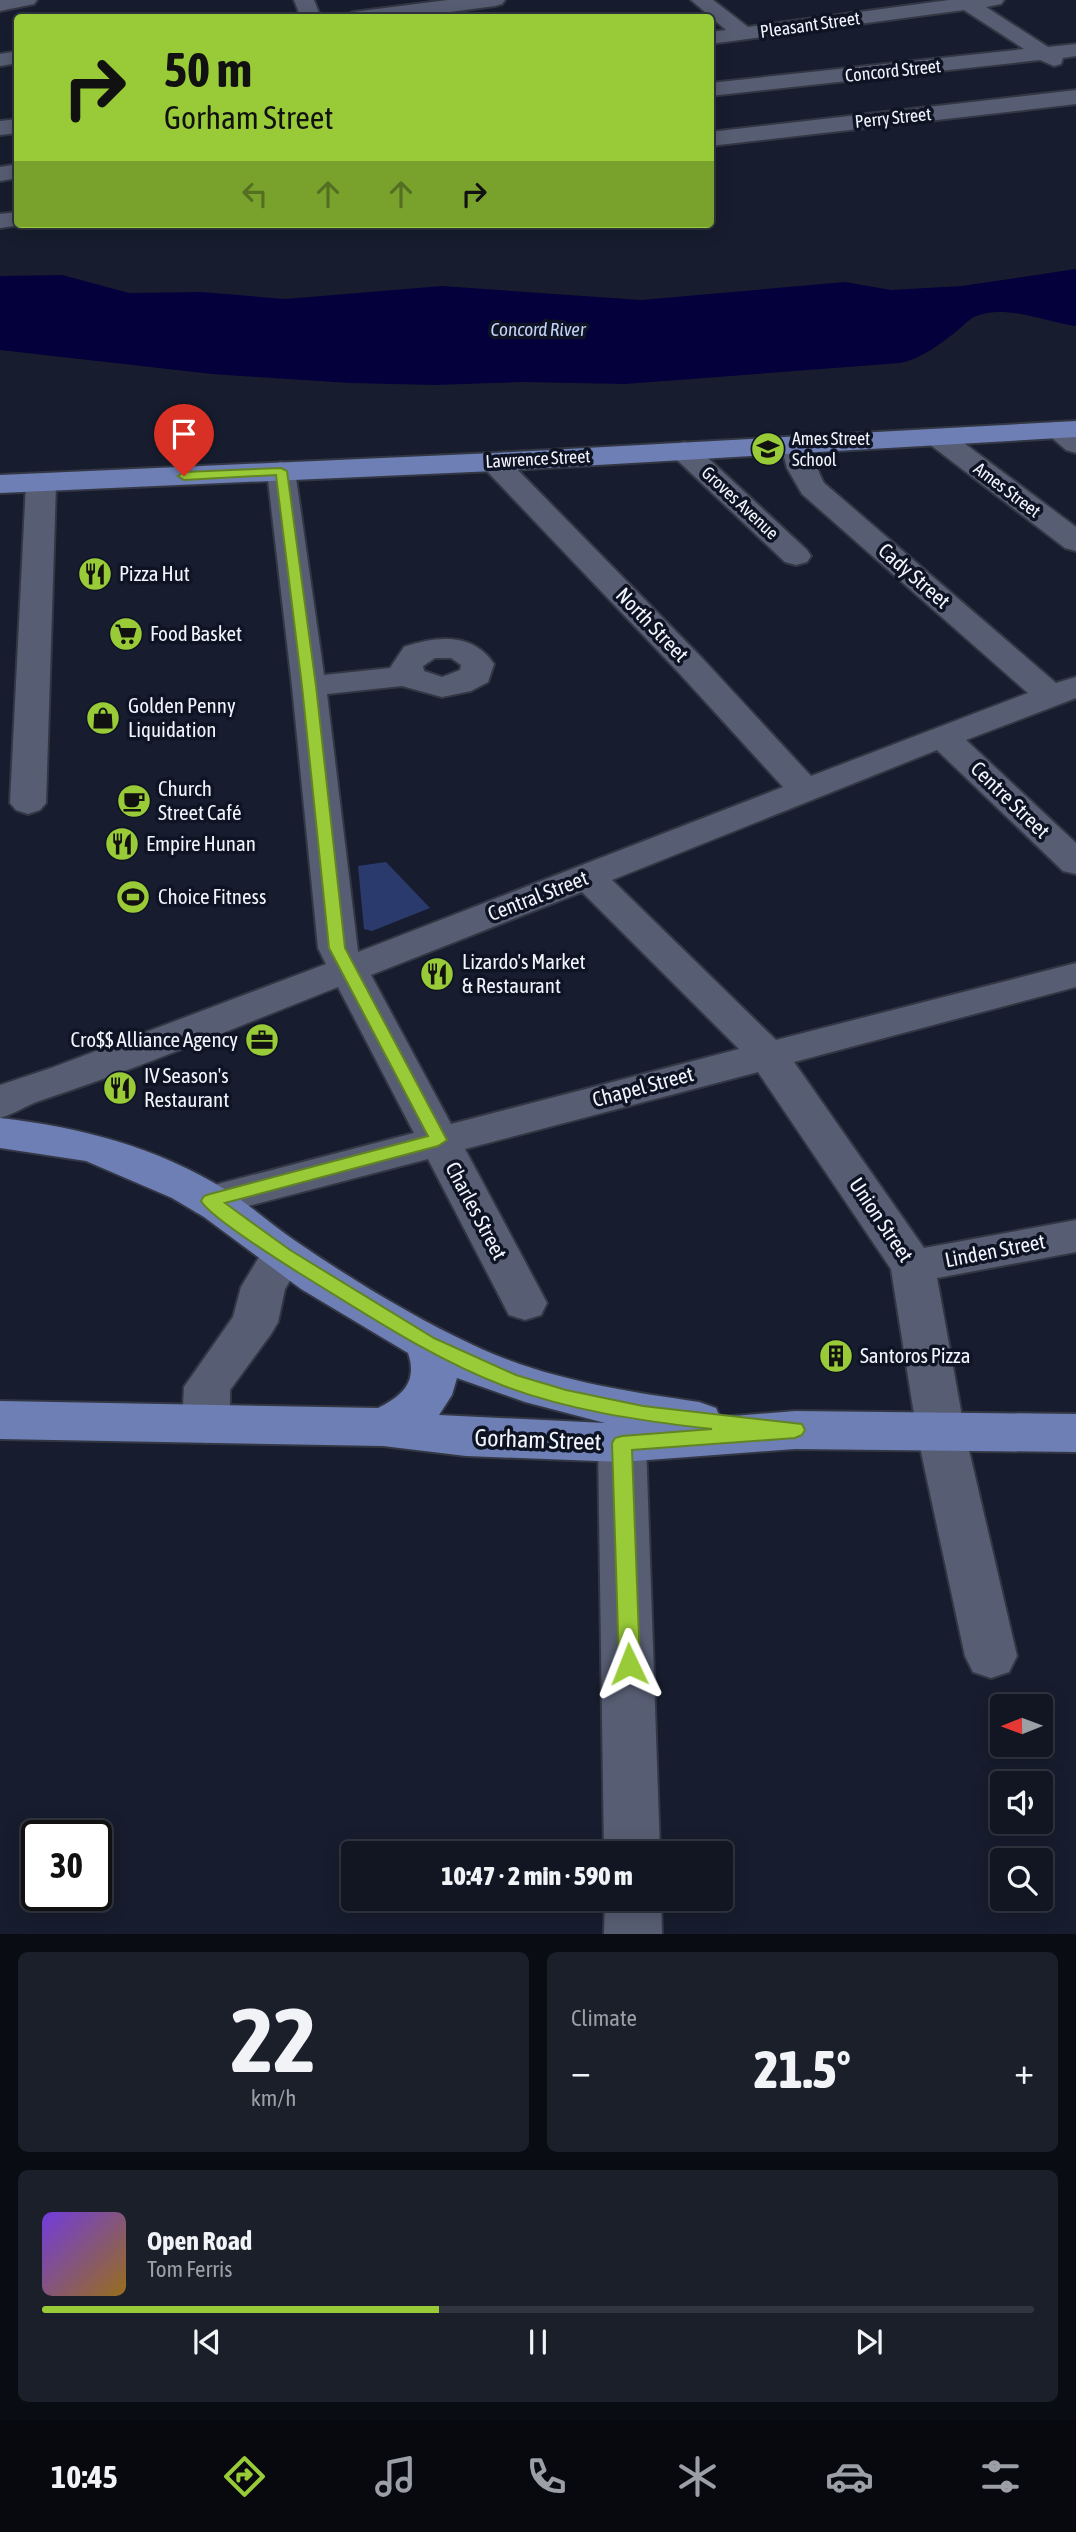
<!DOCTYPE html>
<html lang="en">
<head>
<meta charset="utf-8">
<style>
	:root { --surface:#111622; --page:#1a1f2a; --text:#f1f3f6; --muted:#9c9fa5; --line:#303540; --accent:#98cb37 }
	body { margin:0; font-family:"Asap Condensed",sans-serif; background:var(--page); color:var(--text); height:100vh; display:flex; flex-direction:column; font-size:26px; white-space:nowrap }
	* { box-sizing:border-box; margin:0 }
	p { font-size:23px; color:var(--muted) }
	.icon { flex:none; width:38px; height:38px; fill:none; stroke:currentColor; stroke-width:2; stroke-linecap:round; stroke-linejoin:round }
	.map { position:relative; height:1934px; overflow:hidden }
	.side { display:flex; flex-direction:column; gap:18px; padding:18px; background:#090c13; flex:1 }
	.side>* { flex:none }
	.guide { position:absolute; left:14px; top:14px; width:700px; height:214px; border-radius:7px; box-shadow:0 4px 18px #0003,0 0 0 2px var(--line); background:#98cb37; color:#111; overflow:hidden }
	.needle { width:46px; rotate:269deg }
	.buttons { position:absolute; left:990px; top:1694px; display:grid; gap:14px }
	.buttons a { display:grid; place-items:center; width:63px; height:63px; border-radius:7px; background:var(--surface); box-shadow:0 4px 18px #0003,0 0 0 2px var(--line); font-size:35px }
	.speed { position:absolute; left:21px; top:1820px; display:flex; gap:14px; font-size:35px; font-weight:700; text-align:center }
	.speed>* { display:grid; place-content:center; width:91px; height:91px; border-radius:50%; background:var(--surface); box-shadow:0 4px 18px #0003,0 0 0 2px var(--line); line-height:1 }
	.speed .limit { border:4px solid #111; border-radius:10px; background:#fff; color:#111 }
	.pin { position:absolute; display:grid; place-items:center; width:60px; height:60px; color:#fff; margin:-72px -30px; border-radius:50% 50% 50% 0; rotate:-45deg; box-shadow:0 0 7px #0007 }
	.pin .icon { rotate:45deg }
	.me { position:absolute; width:77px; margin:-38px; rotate:358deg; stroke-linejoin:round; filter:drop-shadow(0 0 5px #0008) }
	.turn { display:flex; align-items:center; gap:24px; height:147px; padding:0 35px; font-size:32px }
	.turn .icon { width:91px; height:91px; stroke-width:2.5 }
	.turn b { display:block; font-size:49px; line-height:60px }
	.lanes { display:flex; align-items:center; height:66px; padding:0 35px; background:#0003; justify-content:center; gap:35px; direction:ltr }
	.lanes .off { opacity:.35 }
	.big { font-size:52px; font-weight:800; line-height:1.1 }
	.side .tile { flex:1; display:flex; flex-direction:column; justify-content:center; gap:10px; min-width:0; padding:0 24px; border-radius:10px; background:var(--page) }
	.side .dial { align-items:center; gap:0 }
	.dial b { font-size:91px; line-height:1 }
	.song { display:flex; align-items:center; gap:21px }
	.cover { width:84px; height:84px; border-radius:10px; background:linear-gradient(135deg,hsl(260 70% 55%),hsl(40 70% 35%)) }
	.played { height:7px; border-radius:4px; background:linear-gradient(90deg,var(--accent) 40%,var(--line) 40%) }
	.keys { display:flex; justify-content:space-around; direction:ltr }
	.heat { display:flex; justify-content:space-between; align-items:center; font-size:38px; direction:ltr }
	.side .tiles { flex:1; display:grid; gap:18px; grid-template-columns:1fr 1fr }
	.tile:last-child { grid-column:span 2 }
	.trip { position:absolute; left:341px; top:1841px; width:392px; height:70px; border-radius:7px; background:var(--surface); box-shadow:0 4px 18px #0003,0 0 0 2px var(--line); font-weight:800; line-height:70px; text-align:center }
	.tab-bar { display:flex; height:112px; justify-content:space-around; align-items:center; background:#07090e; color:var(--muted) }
	.tab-bar .icon { width:49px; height:49px }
	.tab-bar .current { color:var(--accent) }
	.tab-bar b { font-size:32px; color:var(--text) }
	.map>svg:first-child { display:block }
	.green { fill:#2b3a6c }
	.water { fill:#03003b }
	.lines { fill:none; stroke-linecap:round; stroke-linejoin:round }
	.minor-casing { stroke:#333744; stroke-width:4 }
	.major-casing { stroke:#333744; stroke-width:4 }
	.minor { fill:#575e73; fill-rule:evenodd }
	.major { fill:#6d7fb4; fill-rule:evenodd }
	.route { fill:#98cb37; stroke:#638424; stroke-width:2 }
	.labels { text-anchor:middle; stroke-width:7; stroke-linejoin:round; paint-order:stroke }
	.far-street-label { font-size:18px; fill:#f1f5fe; stroke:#0e1424 }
	.far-poi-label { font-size:18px; fill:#f1f5fe; stroke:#0e1424; text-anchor:start }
	.far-water-label { font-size:19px; font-style:italic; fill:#c3d2f8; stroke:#0e1424 }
	.poi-label { font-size:21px; fill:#f1f5fe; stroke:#0e1424; text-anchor:start }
	.street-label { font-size:21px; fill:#f1f5fe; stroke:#0e1424 }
	.near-street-label { font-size:24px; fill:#f1f5fe; stroke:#0e1424 }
</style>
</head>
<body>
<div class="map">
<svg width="1076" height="1934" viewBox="0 0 1076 1934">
	<rect width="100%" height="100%" fill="#171d2e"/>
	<!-- green -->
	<path class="green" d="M386 862 430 908 372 931 364 929 358 866Z"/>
	<!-- water -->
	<path class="water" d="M1076 269V326C1046 322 1004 303 974 317 968 320 962 327 957 331 940 344 921 359 900 363L625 384 522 382 434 385 349 383 212 374 0 350V276L62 275 129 293 201 292 285 299 442 286 641 300 845 282 891 290 962 286Z"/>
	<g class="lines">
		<!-- minor casing -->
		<g class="minor-casing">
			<g id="minor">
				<path d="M0 0H37L34 4 0 11Z"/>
				<path d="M294 0H314L321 18H301Z"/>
				<path d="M448 0H505L502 4 495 6 405 18H343L353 12Z"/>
				<path d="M691 0H713L748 27 949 0H1004L1001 4 986 7 1048 47 1076 44V56L1063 58 1061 64 1054 66 1040 60 710 96V83L1024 49 964 10 710 44V32L726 30Z"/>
				<path d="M18 51V63L0 66V54Z"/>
				<path d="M1076 90V104L710 146V132Z"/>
				<path d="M18 119V133L0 135V121Z"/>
				<path d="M18 164V178L0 181V167Z"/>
				<path d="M18 212V224H27L0 228V214Z"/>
				<path d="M1057 422 1076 431V453L1066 450 1043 430 1047 424Z"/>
				<path d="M938 429 948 431 1076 527V551L1065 548 928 443 924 437 928 431Z"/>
				<path d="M795 436 805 439C814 452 816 469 824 483L1056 683 1076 677V698L966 740 1076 843V874L1063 871 937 750 612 880 776 1040 1076 963V987L794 1062 924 1248 1076 1220V1252L937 1278 965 1433 1017 1656 1009 1672 991 1678 973 1672 965 1656 917 1433 891 1269 758 1072 465 1149 547 1303 541 1315 525 1320 509 1315 428 1159 210 1216 195 1212 188 1201 195 1190 414 1133 338 987C239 1026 140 1068 39 1101 25 1106 14 1114 0 1118V1085L51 1068 326 964 318 948 292 686 267 471 271 465 281 462 291 465 295 471 324 675 390 668 404 647C436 636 473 632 494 664L488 682 471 691 442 697 402 686 327 694 358 952 783 787 679 673 484 468 480 462 484 456 494 453 504 456 703 659 811 776 1028 693 802 494 787 468 781 445 785 439ZM435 658H451L461 665 460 670 442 677 424 671 423 666ZM582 892 739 1049 451 1124 371 975Z"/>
				<path d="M684 442 694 445 807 550 811 556 807 562 796 565 785 562 674 457 670 451 674 445Z"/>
				<path d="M41 474 51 477 56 483 46 803 40 810 28 814 16 810 10 803 26 483 31 477Z"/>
				<path d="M283 1239 299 1244 305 1255 285 1289 278 1322 271 1334 230 1390V1424L223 1437 206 1443 189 1437 182 1424 184 1387 233 1317 241 1287 267 1244Z"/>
				<path d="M622 1424 639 1430 646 1443 660 1853H604L598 1443 605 1430Z"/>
				<path d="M605 1899H661L662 1934H604Z"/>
			</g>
		</g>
		<!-- major casing -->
		<g class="major-casing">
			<g id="major">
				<path d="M1076 421V437L494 471 0 493V475L494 453Z"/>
				<path d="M0 1118C80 1127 157 1147 226 1190 250 1205 271 1224 294 1240 351 1279 411 1316 473 1345 544 1379 622 1391 699 1402L716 1408 720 1417 795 1411 1076 1414V1452L795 1449 622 1462 466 1456 383 1446 0 1439V1401L378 1408C402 1396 418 1382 408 1353L301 1289 204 1217 172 1198 86 1161 0 1148ZM457 1378 525 1402 605 1423 439 1415 452 1395Z"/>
			</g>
		</g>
		<!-- minor -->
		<use href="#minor" class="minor"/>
		<!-- major -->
		<use href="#major" class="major"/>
	</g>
	<!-- route -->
	<path class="route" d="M281 468 287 471 316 686 345 948 447 1140 438 1146 225 1203 290 1250 434 1338 516 1375 566 1390 643 1406 802 1424 805 1430 802 1435 795 1438 632 1450 640 1664 637 1671 629 1674 622 1671 619 1664 612 1443 615 1438 622 1436 712 1429C642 1421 570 1411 504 1386 431 1358 366 1314 299 1273 280 1261 210 1217 201 1201L204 1196 210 1194 428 1136 329 948 302 686 276 475 184 480 178 476 184 472Z"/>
	<!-- icons -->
	<defs>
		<g id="school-disc" transform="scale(1.75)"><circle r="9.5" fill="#98cb37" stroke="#0e1424"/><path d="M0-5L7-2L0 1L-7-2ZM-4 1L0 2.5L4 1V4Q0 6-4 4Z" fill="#111"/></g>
		<g id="restaurant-disc" transform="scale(1.75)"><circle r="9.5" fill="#98cb37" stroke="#0e1424"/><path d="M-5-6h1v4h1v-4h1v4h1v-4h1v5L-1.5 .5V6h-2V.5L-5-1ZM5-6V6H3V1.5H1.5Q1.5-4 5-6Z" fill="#111"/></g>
		<g id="supermarket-disc" transform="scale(1.75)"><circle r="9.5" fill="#98cb37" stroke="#0e1424"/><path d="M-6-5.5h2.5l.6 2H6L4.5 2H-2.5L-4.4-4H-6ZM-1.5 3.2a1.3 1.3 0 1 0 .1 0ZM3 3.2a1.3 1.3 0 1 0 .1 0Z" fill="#111"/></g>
		<g id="shop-disc" transform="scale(1.75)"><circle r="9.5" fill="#98cb37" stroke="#0e1424"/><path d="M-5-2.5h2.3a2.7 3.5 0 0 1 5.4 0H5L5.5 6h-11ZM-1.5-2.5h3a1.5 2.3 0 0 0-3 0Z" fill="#111"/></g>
		<g id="cafe-disc" transform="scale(1.75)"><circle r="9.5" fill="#98cb37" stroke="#0e1424"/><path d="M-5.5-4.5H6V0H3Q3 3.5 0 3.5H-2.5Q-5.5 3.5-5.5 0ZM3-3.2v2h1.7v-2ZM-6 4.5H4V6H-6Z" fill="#111"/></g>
		<g id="stadium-disc" transform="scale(1.75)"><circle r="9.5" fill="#98cb37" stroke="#0e1424"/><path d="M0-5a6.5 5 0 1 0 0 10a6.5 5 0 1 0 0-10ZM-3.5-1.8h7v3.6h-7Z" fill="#111"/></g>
		<g id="office-disc" transform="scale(1.75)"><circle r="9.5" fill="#98cb37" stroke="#0e1424"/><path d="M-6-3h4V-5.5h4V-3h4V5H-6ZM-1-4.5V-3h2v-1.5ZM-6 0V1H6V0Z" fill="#111"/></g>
		<g id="building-disc" transform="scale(1.75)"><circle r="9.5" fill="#98cb37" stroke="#0e1424"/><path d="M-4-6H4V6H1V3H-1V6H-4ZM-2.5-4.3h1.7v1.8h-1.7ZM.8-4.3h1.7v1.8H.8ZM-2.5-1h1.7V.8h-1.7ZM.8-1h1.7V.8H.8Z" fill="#111"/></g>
	</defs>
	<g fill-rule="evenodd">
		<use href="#school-disc" x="768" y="449"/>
		<use href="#restaurant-disc" x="95" y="574"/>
		<use href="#supermarket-disc" x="126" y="634"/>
		<use href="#shop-disc" x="103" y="718"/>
		<use href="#cafe-disc" x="134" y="801"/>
		<use href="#restaurant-disc" x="122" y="844"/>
		<use href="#stadium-disc" x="133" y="897"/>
		<use href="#restaurant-disc" x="437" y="974"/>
		<use href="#office-disc" x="262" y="1040"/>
		<use href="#restaurant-disc" x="120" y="1088"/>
		<use href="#building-disc" x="836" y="1356"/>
	</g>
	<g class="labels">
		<!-- far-street labels -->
		<g class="far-street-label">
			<text transform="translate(810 25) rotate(-8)" y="6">Pleasant Street</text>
			<text transform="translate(893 71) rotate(-6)" y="6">Concord Street</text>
			<text transform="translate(893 118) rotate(-6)" y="6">Perry Street</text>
			<text transform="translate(538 459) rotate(-3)" y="6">Lawrence Street</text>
			<text transform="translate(1007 490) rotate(37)" y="6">Ames Street</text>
			<text transform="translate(740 503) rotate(43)" y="6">Groves Avenue</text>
		</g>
		<!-- far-poi labels -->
		<g class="far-poi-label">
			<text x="792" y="445">Ames Street<tspan x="792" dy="21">School</tspan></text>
		</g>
		<!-- far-water labels -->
		<g class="far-water-label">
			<text x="538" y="336">Concord River</text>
		</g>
		<!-- poi labels -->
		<g class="poi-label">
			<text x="119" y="581">Pizza Hut</text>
			<text x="150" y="641">Food Basket</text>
			<text x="128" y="713">Golden Penny<tspan x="128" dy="24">Liquidation</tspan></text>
			<text x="158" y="796">Church<tspan x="158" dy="24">Street Café</tspan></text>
			<text x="146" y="851">Empire Hunan</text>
			<text x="158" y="904">Choice Fitness</text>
			<text x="462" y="969">Lizardo's Market<tspan x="462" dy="24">&amp; Restaurant</tspan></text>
			<text x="238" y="1047" text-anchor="end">Cro$$ Alliance Agency</text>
			<text x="144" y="1083">IV Season's<tspan x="144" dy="24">Restaurant</tspan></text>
			<text x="860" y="1363">Santoros Pizza</text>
		</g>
		<!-- street labels -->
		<g class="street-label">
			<text transform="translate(914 576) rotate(41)" y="7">Cady Street</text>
			<text transform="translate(652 625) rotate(46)" y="7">North Street</text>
			<text transform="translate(1010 800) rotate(44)" y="7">Centre Street</text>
			<text transform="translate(538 896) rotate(-21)" y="7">Central Street</text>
			<text transform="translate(643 1087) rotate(-15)" y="7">Chapel Street</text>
			<text transform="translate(476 1211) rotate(62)" y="7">Charles Street</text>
			<text transform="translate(881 1220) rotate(56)" y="7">Union Street</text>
			<text transform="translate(995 1251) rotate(-11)" y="7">Linden Street</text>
		</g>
		<!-- near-street labels -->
		<g class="near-street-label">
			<text transform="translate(538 1440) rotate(2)" y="8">Gorham Street</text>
		</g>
	</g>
</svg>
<div class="buttons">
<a><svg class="needle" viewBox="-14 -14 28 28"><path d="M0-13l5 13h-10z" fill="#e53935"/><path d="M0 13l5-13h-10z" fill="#9c9fa5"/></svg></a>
<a><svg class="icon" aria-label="sound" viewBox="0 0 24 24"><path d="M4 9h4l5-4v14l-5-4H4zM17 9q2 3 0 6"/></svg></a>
<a><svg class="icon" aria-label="search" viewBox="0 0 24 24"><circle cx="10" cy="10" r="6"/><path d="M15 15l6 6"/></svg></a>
</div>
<div class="speed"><div class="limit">30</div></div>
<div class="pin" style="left:184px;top:476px;background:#d93025"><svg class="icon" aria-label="arrive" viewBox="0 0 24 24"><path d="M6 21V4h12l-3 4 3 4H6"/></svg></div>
<svg class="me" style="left:629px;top:1664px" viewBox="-20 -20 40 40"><path d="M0-17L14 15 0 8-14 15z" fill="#98cb37" stroke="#fff" stroke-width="4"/></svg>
<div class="trip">10:47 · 2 min · 590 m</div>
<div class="guide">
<div class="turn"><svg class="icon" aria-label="right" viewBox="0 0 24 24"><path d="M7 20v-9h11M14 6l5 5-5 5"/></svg><div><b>50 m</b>Gorham Street</div></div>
<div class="lanes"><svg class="icon off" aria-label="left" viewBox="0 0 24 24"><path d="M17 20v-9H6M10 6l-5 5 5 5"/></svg><svg class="icon off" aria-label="ahead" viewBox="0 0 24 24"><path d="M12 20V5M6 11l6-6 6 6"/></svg><svg class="icon off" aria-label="ahead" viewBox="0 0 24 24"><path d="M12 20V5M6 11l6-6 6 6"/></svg><svg class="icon" aria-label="right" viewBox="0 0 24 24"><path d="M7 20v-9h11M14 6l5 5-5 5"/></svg></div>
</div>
</div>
<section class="side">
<div class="tiles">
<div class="tile dial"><b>22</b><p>km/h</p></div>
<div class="tile"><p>Climate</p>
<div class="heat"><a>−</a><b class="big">21.5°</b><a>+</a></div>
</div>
<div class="tile">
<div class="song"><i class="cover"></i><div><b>Open Road</b><p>Tom Ferris</p></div></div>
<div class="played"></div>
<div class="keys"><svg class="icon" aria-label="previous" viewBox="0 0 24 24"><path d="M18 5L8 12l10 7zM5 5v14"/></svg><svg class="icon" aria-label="pause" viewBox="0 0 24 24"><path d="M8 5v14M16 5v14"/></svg><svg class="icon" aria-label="next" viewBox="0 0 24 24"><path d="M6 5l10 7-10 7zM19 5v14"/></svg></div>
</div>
</div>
</section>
<nav class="tab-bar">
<b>10:45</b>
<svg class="icon current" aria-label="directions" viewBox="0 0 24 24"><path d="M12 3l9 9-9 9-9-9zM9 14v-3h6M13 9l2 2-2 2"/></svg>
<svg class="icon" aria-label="music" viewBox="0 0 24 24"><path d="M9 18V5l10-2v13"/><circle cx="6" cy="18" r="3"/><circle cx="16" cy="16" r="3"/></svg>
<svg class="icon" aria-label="phone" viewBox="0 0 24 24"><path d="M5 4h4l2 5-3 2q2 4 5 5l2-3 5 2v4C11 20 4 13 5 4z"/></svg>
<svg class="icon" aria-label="climate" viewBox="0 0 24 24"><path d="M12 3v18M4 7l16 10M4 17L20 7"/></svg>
<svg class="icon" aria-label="car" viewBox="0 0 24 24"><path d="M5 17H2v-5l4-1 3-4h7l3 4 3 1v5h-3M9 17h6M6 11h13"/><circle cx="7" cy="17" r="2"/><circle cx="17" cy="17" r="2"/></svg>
<svg class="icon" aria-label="filters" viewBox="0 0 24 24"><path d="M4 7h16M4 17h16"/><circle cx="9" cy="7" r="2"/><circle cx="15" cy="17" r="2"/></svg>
</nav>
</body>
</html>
